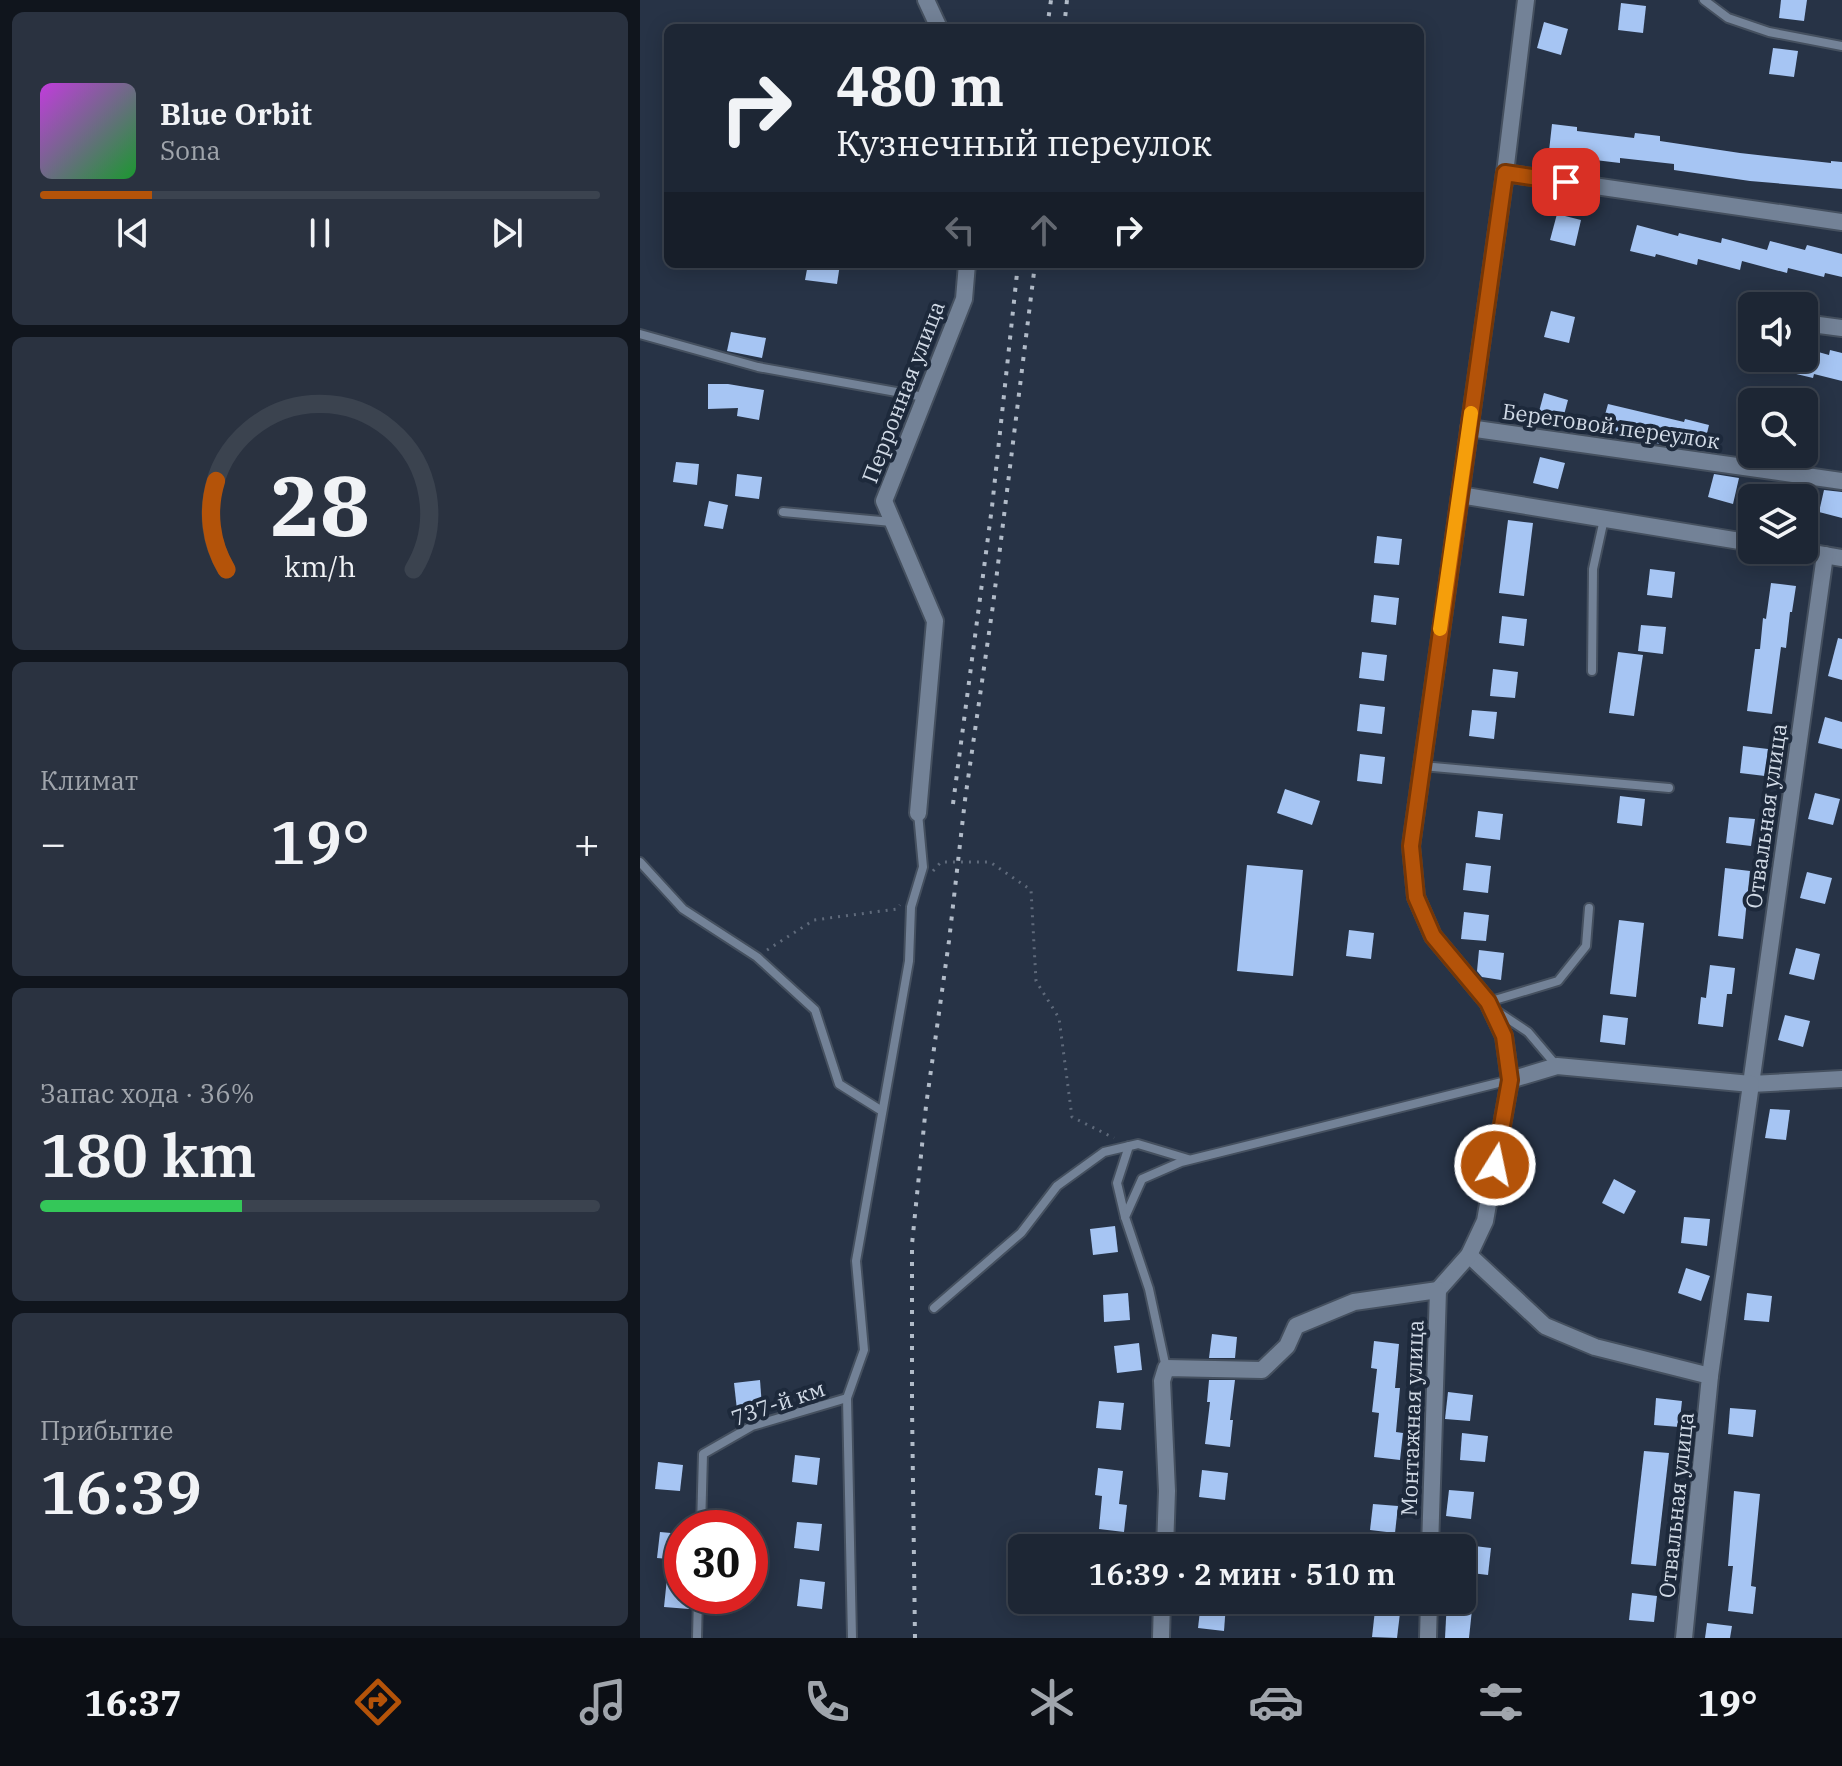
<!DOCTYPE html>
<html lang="ru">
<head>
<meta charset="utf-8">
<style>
	:root { --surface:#1d2634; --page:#2a3240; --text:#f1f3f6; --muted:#a0a5ac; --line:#3b434f; --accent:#b45309 }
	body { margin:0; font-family:"IBM Plex Serif",serif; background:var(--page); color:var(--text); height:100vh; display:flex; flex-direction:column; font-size:30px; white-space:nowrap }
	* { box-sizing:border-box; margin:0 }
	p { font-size:26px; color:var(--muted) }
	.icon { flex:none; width:44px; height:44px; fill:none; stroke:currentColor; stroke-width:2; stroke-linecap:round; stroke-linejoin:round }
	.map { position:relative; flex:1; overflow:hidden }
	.drawer { display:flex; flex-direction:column; gap:12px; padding:12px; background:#10151d; width:640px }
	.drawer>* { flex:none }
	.top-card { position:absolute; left:24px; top:24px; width:760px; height:244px; border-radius:12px; box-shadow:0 4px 20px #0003,0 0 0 2px var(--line); background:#1d2634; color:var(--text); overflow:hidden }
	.buttons { position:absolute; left:1098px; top:292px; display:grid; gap:16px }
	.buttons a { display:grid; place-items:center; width:80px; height:80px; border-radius:12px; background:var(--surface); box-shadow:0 4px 20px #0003,0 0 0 2px var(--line); font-size:40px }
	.speed { position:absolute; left:24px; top:1510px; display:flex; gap:16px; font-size:40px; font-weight:700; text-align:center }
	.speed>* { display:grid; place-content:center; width:104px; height:104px; border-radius:50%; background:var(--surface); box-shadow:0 4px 20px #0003,0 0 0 2px var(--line); line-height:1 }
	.speed .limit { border:12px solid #d22; background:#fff; color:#111 }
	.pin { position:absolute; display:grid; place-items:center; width:68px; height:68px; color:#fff; margin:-34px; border-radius:16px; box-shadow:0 4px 12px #0006 }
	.me { position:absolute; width:88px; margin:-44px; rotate:10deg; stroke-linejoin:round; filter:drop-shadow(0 0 6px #0008) }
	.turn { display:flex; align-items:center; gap:28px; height:168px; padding:0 40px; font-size:36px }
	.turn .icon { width:104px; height:104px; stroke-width:2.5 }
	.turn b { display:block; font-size:56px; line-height:68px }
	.lanes { display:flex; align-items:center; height:76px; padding:0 40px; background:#0003; justify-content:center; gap:40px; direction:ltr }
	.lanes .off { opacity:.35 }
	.big { font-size:60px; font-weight:600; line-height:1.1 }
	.drawer .card { flex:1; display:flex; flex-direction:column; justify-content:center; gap:12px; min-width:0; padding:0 28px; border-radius:12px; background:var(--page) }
	.drawer .dial { align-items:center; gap:0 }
	.dial svg { height:208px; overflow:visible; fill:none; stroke:var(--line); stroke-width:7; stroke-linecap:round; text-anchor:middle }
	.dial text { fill:var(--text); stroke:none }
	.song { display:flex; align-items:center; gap:24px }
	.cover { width:96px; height:96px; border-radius:12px; background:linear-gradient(135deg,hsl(290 70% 55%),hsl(130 70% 35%)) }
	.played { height:8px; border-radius:4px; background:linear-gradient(90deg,var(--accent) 20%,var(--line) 20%) }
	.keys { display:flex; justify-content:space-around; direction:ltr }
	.heat { display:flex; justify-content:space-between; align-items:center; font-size:44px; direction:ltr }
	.charge { height:12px; border-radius:6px; background:linear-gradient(90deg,#34c759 36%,var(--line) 0) }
	.trip { position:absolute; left:368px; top:1534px; width:468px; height:80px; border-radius:12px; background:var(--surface); box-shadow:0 4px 20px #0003,0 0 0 2px var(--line); font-weight:600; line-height:80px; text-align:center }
	.menu { display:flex; height:128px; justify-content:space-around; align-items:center; background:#0c0f15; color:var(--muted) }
	.menu .icon { width:56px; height:56px }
	.menu .current { color:var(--accent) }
	.menu b { font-size:36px; color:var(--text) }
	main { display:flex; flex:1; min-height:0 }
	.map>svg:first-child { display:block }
	.building { fill:#a6c5f3 }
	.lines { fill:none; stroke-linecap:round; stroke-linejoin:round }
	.service-casing { stroke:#45505f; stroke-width:12 }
	.minor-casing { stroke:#45505f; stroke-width:20 }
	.path { stroke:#5f6a7b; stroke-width:3; stroke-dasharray:2 6; stroke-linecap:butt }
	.service { stroke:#738297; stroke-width:8 }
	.minor { stroke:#738297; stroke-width:16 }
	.rail { stroke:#b1bbc8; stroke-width:4; stroke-dasharray:4 8; stroke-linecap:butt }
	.route-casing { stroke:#753606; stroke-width:20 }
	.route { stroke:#b45309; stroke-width:14 }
	.slow { stroke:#f59e0b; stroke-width:14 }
	.labels { text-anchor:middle; stroke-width:8; stroke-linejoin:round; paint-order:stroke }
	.street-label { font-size:22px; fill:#d1dae6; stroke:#1d293b }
</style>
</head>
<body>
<main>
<section class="drawer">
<div class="card">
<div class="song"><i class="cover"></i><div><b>Blue Orbit</b><p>Sona</p></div></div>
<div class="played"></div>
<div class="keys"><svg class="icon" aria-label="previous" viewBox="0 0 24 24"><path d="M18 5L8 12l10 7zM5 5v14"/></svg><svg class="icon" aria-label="pause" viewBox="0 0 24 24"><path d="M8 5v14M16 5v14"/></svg><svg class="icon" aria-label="next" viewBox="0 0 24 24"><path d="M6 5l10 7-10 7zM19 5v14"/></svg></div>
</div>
<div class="card dial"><svg viewBox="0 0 100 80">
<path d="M14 69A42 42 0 1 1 86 69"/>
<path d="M14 69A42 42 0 0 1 10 35" stroke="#b45309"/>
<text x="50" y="56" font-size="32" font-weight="700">28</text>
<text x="50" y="72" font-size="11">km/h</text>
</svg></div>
<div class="card"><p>Климат</p>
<div class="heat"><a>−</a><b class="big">19°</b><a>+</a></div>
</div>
<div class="card"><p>Запас хода · 36%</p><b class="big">180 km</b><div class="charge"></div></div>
<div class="card"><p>Прибытие</p><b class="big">16:39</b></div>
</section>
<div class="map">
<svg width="1202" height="1638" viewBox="0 0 1202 1638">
	<rect width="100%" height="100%" fill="#273346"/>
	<!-- building -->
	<g class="building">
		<path d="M1141 0H1167L1164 21 1139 18Z"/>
		<path d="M981 3 1006 6 1003 33 978 30Z"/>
		<path d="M904 22 928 29 921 55 897 48Z"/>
		<path d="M1133 48 1158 51 1154 77 1129 74Z"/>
		<path d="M912 124 937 127V131L994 138 995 133 1020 136V141L1100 153 1191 163V161L1202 162V189L1110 181 1034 170V164L980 158V163L955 160V156L909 151Z"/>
		<path d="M917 214 941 220 935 246 910 240Z"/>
		<path d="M997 225 1038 236 1039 233 1081 243 1082 238 1127 250 1130 241 1165 250 1167 245 1202 254V277L1185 273 1184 277 1148 268 1147 273 1102 261 1100 270 1058 259 1057 265 1016 254 1015 257 990 251Z"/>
		<path d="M168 264H200L197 284 165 280Z"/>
		<path d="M911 311 935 317 929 343 904 337Z"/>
		<path d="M91 332 126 338 122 358 87 351Z"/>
		<path d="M1164 348 1189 355 1190 350 1202 353V381L1174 374 1173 378 1148 372 1152 358H1164Z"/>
		<path d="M68 384H88L124 390 119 420 97 416 98 408 68 409Z"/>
		<path d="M904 393 928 400 921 426 897 419Z"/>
		<path d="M968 404 1044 422 1045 419 1069 425 1063 450 1028 442 1027 445H1024L961 429Z"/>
		<path d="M1108 416H1112V457L1098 453Z"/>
		<path d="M900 457 925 463 918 489 893 483Z"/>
		<path d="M36 462 59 464 57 485 33 482Z"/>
		<path d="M97 474 122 477 119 499 95 496Z"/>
		<path d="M1074 474 1099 478 1093 504 1068 497Z"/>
		<path d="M1184 490 1202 492V518L1179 512Z"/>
		<path d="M69 501 88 505 83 529 64 526Z"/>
		<path d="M868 520 893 523 884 596 859 593Z"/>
		<path d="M737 536 762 539 759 565 734 563Z"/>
		<path d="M1010 569 1035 572 1032 598 1007 595Z"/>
		<path d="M1131 583 1156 586 1152 612H1150L1146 648 1141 647 1132 714 1107 711 1115 649H1120L1123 618 1126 619Z"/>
		<path d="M734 595 759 598 756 625 731 622Z"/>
		<path d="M862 616 887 619 884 646 859 643Z"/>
		<path d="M1001 625 1026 627 1023 654 998 651Z"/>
		<path d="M1198 638 1202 639V680L1188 676Z"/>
		<path d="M722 652 747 655 744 681 719 678Z"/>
		<path d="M978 652 1003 655 994 716 969 713Z"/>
		<path d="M853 669 878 672 875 698 850 696Z"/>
		<path d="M720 704 745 707 742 734 717 731Z"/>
		<path d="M832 710 857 712 854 739 829 736Z"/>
		<path d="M1185 717 1202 722V749L1178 743Z"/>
		<path d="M1103 746 1128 749 1125 776 1100 773Z"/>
		<path d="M720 754 745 757 742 784 717 781Z"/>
		<path d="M645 789 680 801 672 825 637 813Z"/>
		<path d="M1175 793 1200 799 1193 825 1168 819Z"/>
		<path d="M980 796 1005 799 1002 826 977 823Z"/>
		<path d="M838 811 863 814 860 840 835 837Z"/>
		<path d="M1089 817 1115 819 1111 846 1086 843Z"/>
		<path d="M826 863 851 866 848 893 823 890Z"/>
		<path d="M607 865 663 870 653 976 597 971Z"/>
		<path d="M1085 868 1110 871 1103 939 1078 936Z"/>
		<path d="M1167 872 1192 878 1185 904 1160 898Z"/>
		<path d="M824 912 849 915 846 941 821 939Z"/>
		<path d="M979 920 1004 923 996 997 970 994Z"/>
		<path d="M709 930 734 933 731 959 706 956Z"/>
		<path d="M1156 948 1180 954 1174 980 1149 974Z"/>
		<path d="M839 950 864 953 861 980 842 977 837 971Z"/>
		<path d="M1070 965 1095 968 1092 994H1087L1083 1027 1058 1024 1061 997 1066 998Z"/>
		<path d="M963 1015 988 1018 985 1045 960 1042Z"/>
		<path d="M1145 1015 1170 1021 1163 1047 1138 1040Z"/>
		<path d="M1130 1109 1150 1110 1146 1140 1125 1138Z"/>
		<path d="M974 1179 996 1191 984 1214 962 1203Z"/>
		<path d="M1044 1217 1070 1219 1067 1246 1041 1243Z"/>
		<path d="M475 1226 478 1252 453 1255 450 1229Z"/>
		<path d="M1046 1268 1070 1276 1061 1301 1038 1293Z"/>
		<path d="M488 1293 490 1320 464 1322 463 1295Z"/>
		<path d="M1107 1293 1132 1296 1129 1322 1104 1320Z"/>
		<path d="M572 1334 597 1337 595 1358H569Z"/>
		<path d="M734 1341 759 1344 755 1388H760L756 1432 763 1433 760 1460 734 1457 739 1413 732 1412 737 1369 731 1368Z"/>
		<path d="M499 1343 502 1370 477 1373 474 1346Z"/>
		<path d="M120 1380 122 1407 97 1410 94 1383Z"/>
		<path d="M569 1380H595L590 1420H593L590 1447 565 1444 570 1402H567Z"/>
		<path d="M808 1392 833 1395 830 1421 805 1419Z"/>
		<path d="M1016 1398 1042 1401 1039 1427 1014 1425Z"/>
		<path d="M459 1401 484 1403 481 1430 456 1428Z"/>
		<path d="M1090 1408 1116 1410 1113 1437 1088 1434Z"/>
		<path d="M822 1433 848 1436 845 1462 820 1460Z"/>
		<path d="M1004 1451 1029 1453 1016 1566 991 1564Z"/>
		<path d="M155 1455 180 1458 177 1485 152 1482Z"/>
		<path d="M18 1462 43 1465 40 1491 15 1489Z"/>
		<path d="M458 1468 483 1471 479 1504 487 1505 484 1532 459 1529 462 1496 455 1495Z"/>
		<path d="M562 1470 588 1473 585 1500 559 1497Z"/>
		<path d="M809 1490 834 1492 831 1519 806 1516Z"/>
		<path d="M1094 1491 1120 1494 1111 1586 1116 1587 1113 1614 1088 1611 1093 1566H1088Z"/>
		<path d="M733 1504 758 1506 755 1533 730 1530Z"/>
		<path d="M157 1522 182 1524 179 1551 154 1548Z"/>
		<path d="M20 1532 42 1534V1596H51L49 1609 24 1607 29 1559 17 1558Z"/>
		<path d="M826 1545 851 1548 848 1575 823 1572Z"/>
		<path d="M160 1579 185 1582 182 1609 157 1606Z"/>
		<path d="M992 1593 1017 1596 1014 1622 989 1620Z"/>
		<path d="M807 1600H833L829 1638H805Z"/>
		<path d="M561 1602 586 1604 584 1631 558 1628Z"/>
		<path d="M735 1610 760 1613 757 1638 732 1637Z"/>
		<path d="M1067 1623 1092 1626 1090 1638H1065Z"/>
	</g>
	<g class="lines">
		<!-- service casing -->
		<g class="service-casing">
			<g id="service">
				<path d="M1064 0 1088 18 1129 32 1202 46"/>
				<path d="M0 334 118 367 284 397"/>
				<path d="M143 512 252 522"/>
				<path d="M952 671 953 569 964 519"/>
				<path d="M782 766 1029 788"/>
				<path d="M0 862 43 909 117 957 175 1010 199 1084 242 1111"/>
				<path d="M848 1002 918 981 946 946 949 908"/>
				<path d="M855 1010 888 1032 916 1065"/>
				<path d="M485 1217 477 1183 489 1146"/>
				<path d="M294 1308 381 1233 417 1186 464 1152 498 1144 548 1159"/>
				<path d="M526 1368 509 1289 485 1217 502 1179 541 1162 870 1080"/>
				<path d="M61 1528 63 1454 112 1426 207 1398"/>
				<path d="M57 1638 58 1596"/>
				<path d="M212 1638 207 1398 224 1350 216 1261 269 961 271 907 283 867 278 813"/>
			</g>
		</g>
		<!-- minor casing -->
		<g class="minor-casing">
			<g id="minor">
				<path d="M286 0 299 28"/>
				<path d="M865 173 1202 222"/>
				<path d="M1164 323 1202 328"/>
				<path d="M829 428 1202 481"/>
				<path d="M820 495 1112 543"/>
				<path d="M1155 550 1202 558"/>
				<path d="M1185 555 1111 1084 1202 1079"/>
				<path d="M278 813 295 621 244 501 324 299 327 264"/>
				<path d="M870 1080 917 1066 1111 1084 1070 1376"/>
				<path d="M829 1255 905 1326 955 1347 1070 1376 1044 1638"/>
				<path d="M798 1290 829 1255 845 1221 870 1080 864 1036 848 1002 793 936 776 897 771 846 865 173 886 0"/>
				<path d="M525 1548 527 1491 522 1381 526 1368 622 1370 647 1346 656 1326 714 1302 798 1290"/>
				<path d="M790 1548 798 1290"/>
				<path d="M521 1638 522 1600"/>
				<path d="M788 1638 789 1600"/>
			</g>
		</g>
		<!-- path -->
		<g class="path">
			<path d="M293 871 301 862H350L391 890 396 981 419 1018 432 1117 474 1138"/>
			<path d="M127 950 174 920 257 909 260 905"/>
		</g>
		<!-- service -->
		<use href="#service" class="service"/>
		<!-- minor -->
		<use href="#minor" class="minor"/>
		<!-- rail -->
		<g class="rail">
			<path d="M407 28 411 0"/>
			<path d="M424 28 427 0"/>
			<path d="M313 804 352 507 378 264"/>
			<path d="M275 1638 272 1407V1244L286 1106 309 941 325 800 353 605 395 264"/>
		</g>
	</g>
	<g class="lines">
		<!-- route casing -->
		<g class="route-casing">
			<path id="route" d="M855 1165 870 1080 864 1036 848 1002 793 936 776 897 771 846 865 173 926 182"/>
		</g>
		<!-- route -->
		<use href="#route" class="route"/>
		<!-- slow -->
		<path class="slow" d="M800 629 831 413"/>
	</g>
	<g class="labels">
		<!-- street labels -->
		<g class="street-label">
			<text transform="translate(263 392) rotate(-69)" y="8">Перронная улица</text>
			<text transform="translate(971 426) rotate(8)" y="8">Береговой переулок</text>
			<text transform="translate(1126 816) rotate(-82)" y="8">Отвальная улица</text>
			<text transform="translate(138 1403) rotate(-19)" y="8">737-й км</text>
			<text transform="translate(772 1418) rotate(-88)" y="8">Монтажная улица</text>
			<text transform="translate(1036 1505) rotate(-84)" y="8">Отвальная улица</text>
		</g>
	</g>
</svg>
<div class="buttons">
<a><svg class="icon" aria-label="sound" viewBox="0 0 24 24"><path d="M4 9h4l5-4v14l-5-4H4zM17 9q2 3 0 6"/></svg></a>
<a><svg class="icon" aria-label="search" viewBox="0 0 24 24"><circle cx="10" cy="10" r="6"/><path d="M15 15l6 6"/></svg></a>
<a><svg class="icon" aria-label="layers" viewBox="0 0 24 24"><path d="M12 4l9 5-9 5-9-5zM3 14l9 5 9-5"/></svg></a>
</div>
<div class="speed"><div class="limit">30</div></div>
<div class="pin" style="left:926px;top:182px;background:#d93025"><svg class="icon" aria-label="arrive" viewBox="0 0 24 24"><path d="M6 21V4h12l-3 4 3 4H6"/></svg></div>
<svg class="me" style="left:855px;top:1165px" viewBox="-20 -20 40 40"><circle r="17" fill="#b45309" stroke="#fff" stroke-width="3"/><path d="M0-11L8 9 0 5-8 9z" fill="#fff"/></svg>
<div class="trip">16:39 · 2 мин · 510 m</div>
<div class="top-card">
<div class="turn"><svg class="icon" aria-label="right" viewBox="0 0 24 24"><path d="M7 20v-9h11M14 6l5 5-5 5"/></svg><div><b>480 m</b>Кузнечный переулок</div></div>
<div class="lanes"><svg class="icon off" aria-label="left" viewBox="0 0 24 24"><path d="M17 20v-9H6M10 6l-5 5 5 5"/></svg><svg class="icon off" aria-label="ahead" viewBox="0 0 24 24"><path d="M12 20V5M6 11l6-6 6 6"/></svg><svg class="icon" aria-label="right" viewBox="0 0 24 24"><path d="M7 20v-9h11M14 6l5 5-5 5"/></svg></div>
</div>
</div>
</main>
<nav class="menu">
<b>16:37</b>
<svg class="icon current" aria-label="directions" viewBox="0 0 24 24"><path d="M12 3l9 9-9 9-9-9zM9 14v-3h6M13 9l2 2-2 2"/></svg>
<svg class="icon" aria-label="music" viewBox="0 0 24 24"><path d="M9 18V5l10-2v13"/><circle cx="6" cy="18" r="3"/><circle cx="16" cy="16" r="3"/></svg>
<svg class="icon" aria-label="phone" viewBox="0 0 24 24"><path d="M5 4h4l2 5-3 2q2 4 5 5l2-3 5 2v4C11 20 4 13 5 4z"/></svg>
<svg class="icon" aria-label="climate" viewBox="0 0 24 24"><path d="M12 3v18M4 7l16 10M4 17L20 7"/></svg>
<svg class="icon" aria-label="car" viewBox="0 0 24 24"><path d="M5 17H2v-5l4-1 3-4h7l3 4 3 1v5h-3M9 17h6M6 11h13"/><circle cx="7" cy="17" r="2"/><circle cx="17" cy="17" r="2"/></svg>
<svg class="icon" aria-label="filters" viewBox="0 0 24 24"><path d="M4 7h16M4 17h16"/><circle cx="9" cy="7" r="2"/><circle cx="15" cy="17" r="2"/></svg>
<b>19°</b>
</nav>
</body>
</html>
